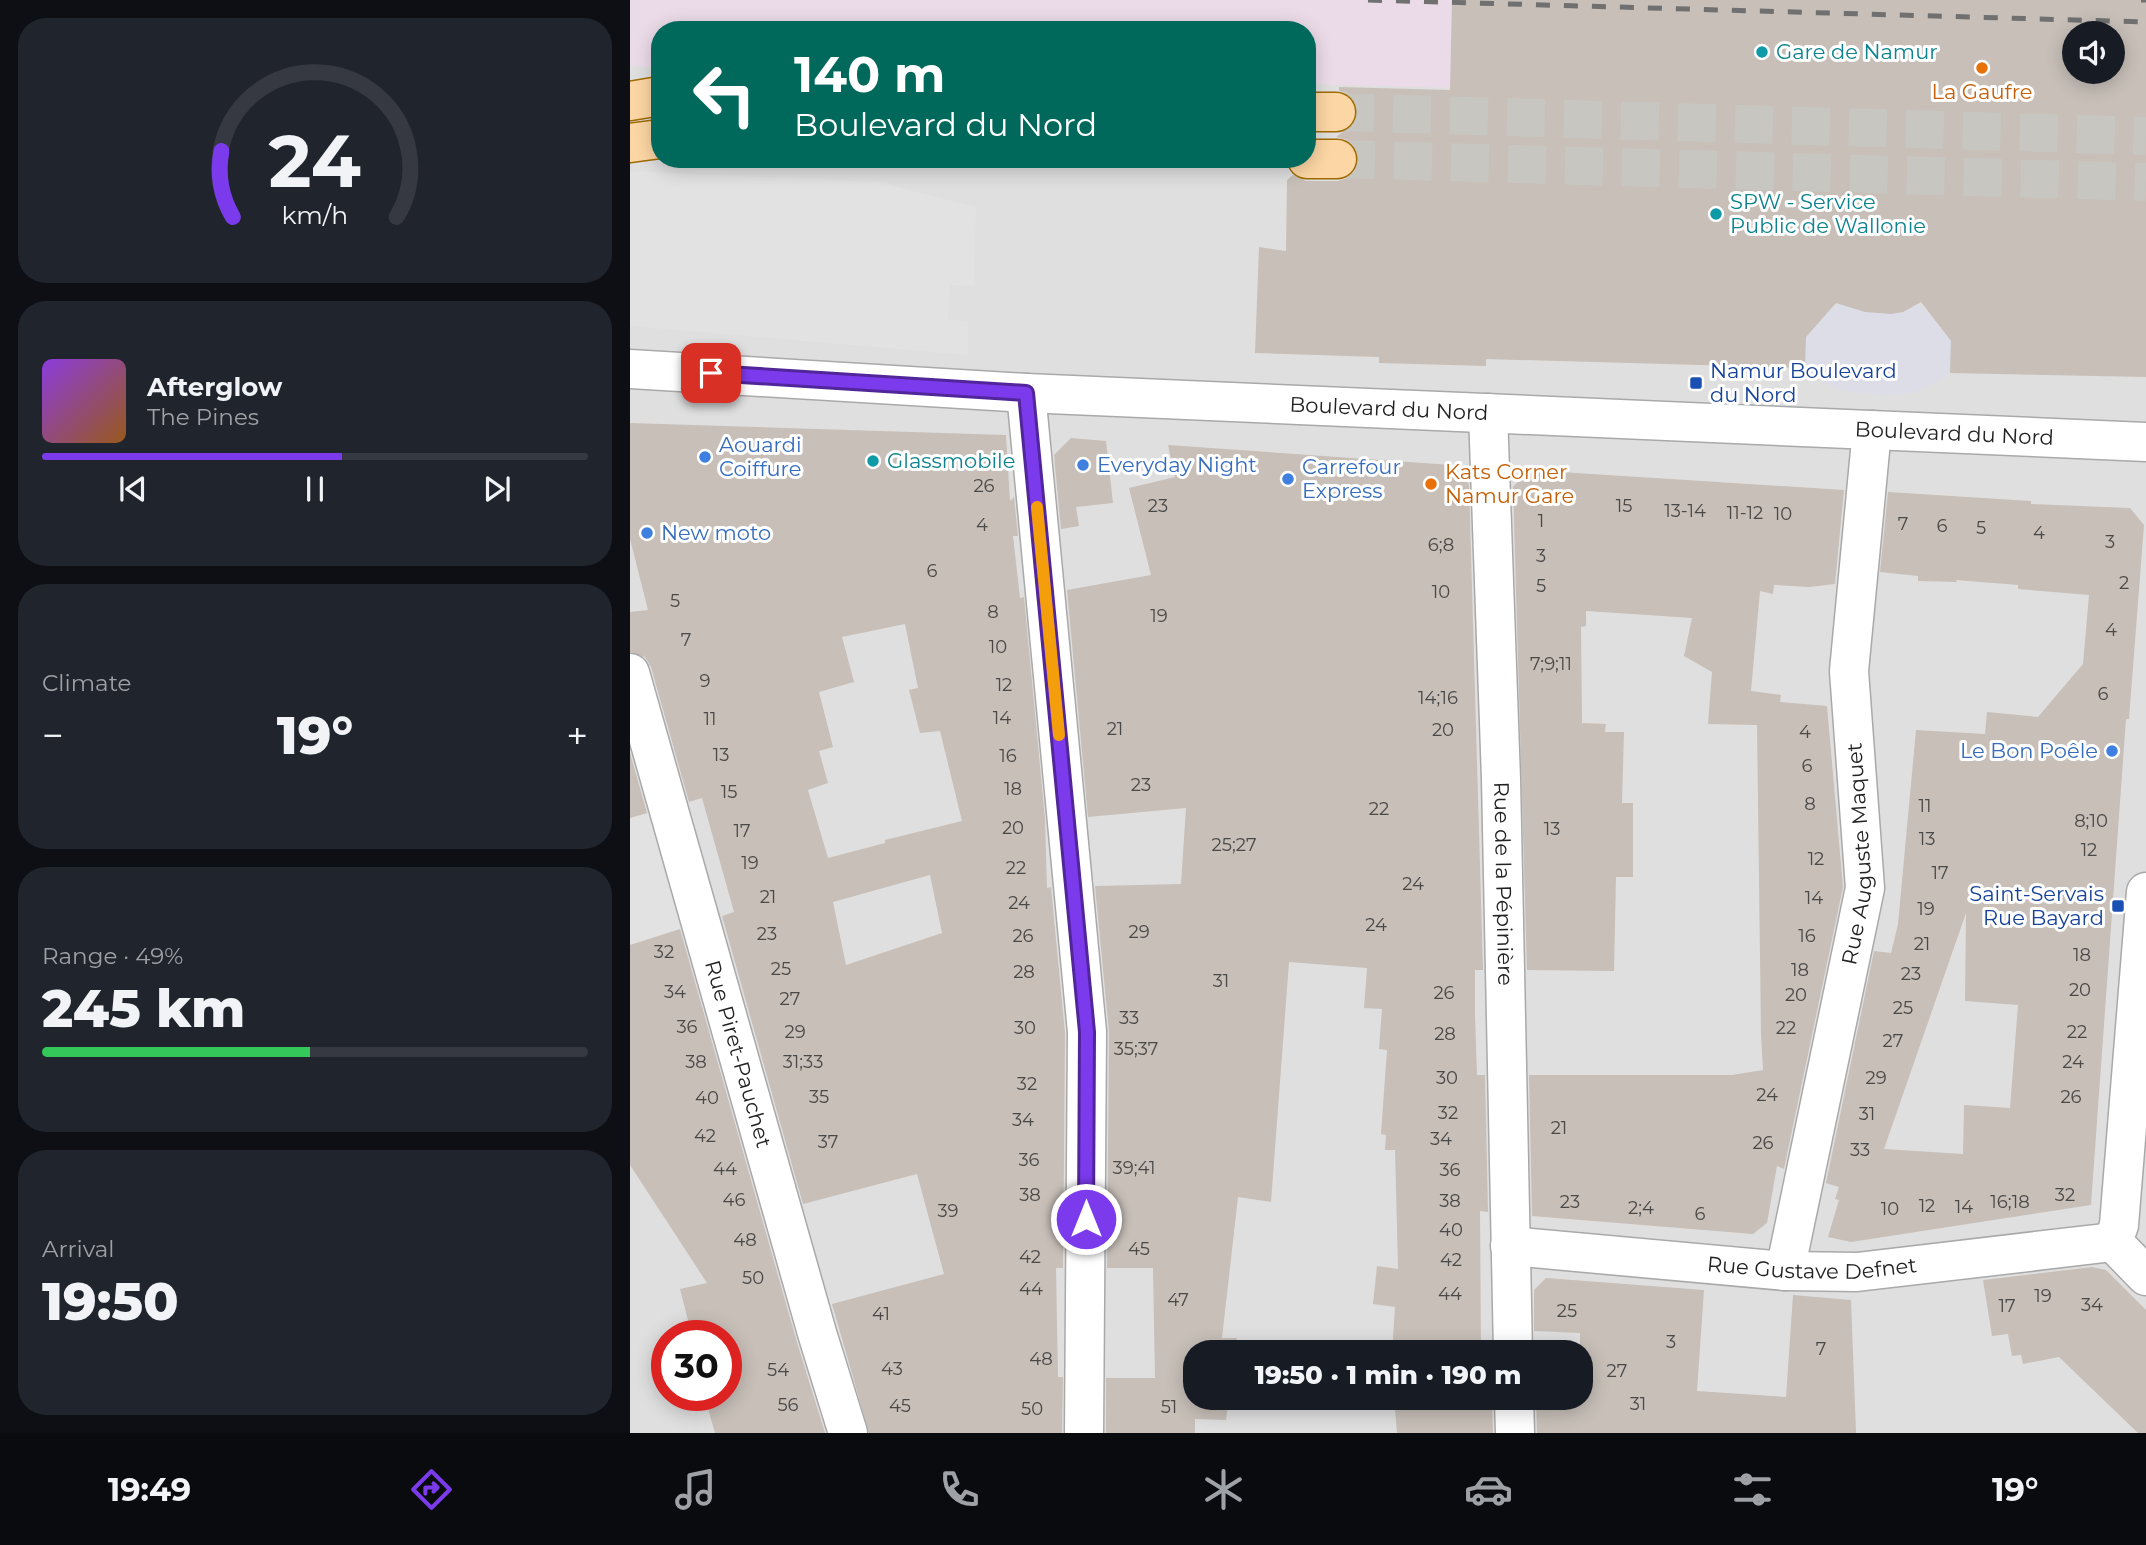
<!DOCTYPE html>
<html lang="en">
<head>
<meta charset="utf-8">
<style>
	:root { --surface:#171b24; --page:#20242c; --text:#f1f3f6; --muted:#9ea1a6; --line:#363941; --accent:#7c3aed }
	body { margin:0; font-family:Montserrat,sans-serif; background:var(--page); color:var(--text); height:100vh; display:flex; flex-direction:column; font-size:26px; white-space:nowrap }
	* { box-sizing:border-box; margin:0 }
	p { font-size:23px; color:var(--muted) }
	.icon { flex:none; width:38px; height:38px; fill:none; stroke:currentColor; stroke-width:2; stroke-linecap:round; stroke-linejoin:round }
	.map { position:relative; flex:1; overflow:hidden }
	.sheet { display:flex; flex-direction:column; gap:18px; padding:18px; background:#0d0f14; width:630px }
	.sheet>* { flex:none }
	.banner { position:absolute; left:21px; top:21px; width:665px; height:147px; border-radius:28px; box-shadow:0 4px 18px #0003; background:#00695c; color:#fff; overflow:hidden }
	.controls { position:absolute; left:1432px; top:21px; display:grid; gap:14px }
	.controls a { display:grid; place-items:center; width:63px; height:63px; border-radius:50%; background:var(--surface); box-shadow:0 4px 18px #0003; font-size:35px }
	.speed { position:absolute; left:21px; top:1320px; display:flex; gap:14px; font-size:35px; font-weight:700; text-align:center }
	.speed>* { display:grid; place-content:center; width:91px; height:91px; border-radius:50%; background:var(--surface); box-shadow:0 4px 18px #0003; line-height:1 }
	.speed .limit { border:10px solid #d22; background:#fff; color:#111 }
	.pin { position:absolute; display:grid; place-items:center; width:60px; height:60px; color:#fff; margin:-30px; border-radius:14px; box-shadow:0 4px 10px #0006 }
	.me { position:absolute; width:77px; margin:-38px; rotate:0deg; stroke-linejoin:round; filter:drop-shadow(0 0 5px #0008) }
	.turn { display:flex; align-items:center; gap:24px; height:147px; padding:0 28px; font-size:32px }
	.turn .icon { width:91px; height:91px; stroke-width:2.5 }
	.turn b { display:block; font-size:49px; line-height:60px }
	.big { font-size:52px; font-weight:800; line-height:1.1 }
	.sheet .tile { flex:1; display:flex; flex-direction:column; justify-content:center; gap:10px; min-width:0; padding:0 24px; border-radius:28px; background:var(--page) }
	.sheet .dial { align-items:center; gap:0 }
	.dial svg { height:182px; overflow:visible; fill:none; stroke:var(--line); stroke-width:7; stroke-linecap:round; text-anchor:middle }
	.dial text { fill:var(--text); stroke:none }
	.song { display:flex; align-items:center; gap:21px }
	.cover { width:84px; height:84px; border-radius:10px; background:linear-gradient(135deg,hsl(270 70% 55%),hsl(30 70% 35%)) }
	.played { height:7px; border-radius:4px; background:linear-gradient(90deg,var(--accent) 55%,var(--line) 55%) }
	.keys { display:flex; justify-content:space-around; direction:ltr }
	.heat { display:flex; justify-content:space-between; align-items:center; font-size:38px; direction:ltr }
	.charge { height:10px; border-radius:5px; background:linear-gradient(90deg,#34c759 49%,var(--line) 0) }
	.trip { position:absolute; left:553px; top:1340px; width:410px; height:70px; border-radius:28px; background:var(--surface); box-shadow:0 4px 18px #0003; font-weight:800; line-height:70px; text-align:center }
	.dock { display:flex; height:112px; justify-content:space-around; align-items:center; background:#090b0e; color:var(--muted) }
	.dock .icon { width:49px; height:49px }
	.dock .on { color:var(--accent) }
	.dock b { font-size:32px; color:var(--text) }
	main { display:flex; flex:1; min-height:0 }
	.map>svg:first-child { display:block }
	.residential { fill:#e0dfdf; fill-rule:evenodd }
	.industrial { fill:#ebdbe8; fill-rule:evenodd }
	.parking { fill:#e2e2e2 }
	.plaza { fill:#dddde8 }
	.building { fill:#c7bfb8; fill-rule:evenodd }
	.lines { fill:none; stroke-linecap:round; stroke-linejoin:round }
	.primary-tunnel { stroke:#c8c6c1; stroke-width:38; stroke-dasharray:38 19; stroke-linecap:butt }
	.minor-casing { stroke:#a9a9a9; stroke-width:41 }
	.tertiary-casing { stroke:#a9a9a9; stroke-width:41 }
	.primary-casing { stroke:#a06b00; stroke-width:41 }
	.minor { stroke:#fff; stroke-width:38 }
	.tertiary { stroke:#fff; stroke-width:38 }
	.primary { stroke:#fcd6a4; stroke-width:38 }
	.rail { stroke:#707070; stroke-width:5; stroke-dasharray:14 14; stroke-linecap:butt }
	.route-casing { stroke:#51269a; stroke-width:18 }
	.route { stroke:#7c3aed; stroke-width:12 }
	.slow { stroke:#f59e0b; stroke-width:12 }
	.culture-dot { fill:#0f9aa8; stroke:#fff; stroke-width:2.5 }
	.food-dot { fill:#e8710a; stroke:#fff; stroke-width:2.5 }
	.transit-dot { fill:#1a4fb4; stroke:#fff; stroke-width:2.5 }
	.shop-dot { fill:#3f7fe0; stroke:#fff; stroke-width:2.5 }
	.labels { text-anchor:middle; stroke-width:6; stroke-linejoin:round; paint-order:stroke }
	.number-label { font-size:18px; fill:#4b4948 }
	.culture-label { font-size:21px; fill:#0d838f; stroke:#fff; text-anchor:start }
	.food-label { font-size:21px; fill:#c56008; stroke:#fff }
	.transit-label { font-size:21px; fill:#164399; stroke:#fff; text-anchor:start }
	.street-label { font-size:21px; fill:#222; stroke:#fff }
	.shop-label { font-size:21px; fill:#366cbe; stroke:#fff; text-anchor:start }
</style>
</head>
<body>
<main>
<section class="sheet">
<div class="tile dial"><svg viewBox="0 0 100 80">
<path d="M14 69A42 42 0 1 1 86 69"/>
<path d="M14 69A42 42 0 0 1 9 40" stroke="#7c3aed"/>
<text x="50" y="56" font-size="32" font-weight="700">24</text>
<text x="50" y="72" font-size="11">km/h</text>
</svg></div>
<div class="tile">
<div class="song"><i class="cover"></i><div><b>Afterglow</b><p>The Pines</p></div></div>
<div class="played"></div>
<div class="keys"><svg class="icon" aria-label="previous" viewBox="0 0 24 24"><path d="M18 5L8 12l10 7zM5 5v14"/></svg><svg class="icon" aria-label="pause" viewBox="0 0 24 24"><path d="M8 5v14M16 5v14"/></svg><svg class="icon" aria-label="next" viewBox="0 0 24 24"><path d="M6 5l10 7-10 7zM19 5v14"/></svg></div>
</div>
<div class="tile"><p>Climate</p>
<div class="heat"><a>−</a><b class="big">19°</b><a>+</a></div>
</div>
<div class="tile"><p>Range · 49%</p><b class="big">245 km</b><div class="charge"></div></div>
<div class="tile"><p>Arrival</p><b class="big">19:50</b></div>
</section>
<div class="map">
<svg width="1516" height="1433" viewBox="0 0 1516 1433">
	<rect width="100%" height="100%" fill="#f2efe9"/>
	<!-- residential -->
	<path class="residential" d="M0 0H1516V1433H0ZM30 30H677V159H30ZM1444 33H1482V72H1444ZM37 1335H96V1395H37ZM565 1353H950V1398H565Z"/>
	<!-- industrial -->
	<path class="industrial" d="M0 0H1516V105L677 84V30H30V67L0 66ZM1444 33H1482V72H1444Z"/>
	<!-- parking -->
	<g class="parking">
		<path d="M0 171 247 182 346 207 344 286 320 285 318 319 338 321V355L0 326Z"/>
		<path d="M22 812 54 928 0 945V818Z"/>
	</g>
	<!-- plaza -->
	<path class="plaza" d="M1211 304 1235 312 1261 314 1273 312 1287 304 1322 327 1320 373 1303 384 1282 393 1255 395 1212 391 1189 380 1175 368 1176 323Z"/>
	<!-- building -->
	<g class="building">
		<path d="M822 0H1516V377L1320 373 1321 341 1291 302 1273 312 1261 314 1235 312 1206 303 1176 337 1175 368 856 359V366L749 363V357L625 353 629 247 656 251 657 180 663 175 676 181H708L718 178 726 169 729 158 726 148 717 140 706 137 725 123 728 113 725 101 717 93 709 91V87L820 90ZM1444 33H1482V72H1444Z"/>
		<path d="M0 423 376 435 380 501 384 497 388 536H383L390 598 394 597 415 819 417 888 421 887 435 1033 433 1268H426L428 1377H433L432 1433H239L202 1304 314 1274 287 1174 173 1204 92 916 104 912 72 798 59 802 21 667 15 657 0 652V612L18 610 0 539ZM275 624 288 688 279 690 290 733 310 731 332 821 255 840V843L198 858 178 790 198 783 189 751 203 747 189 692 224 682 212 637ZM300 875 312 933 216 965 203 902Z"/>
		<path d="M441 438 476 441 483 503 446 507 449 526 431 529 424 455Z"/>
		<path d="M538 445 821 465 839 484 853 970H845V1015L847 1075H855L858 1212 850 1211 851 1353H762L765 1307 743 1304 747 1266 768 1269 765 1150H755L756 1135 751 1134 757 1050 749 1049 752 1009 734 1008 737 968 659 962 641 1202 608 1197 592 1338H607L605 1353H565V1398H599L596 1420 565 1419V1433H476V1378H525L523 1268H477L479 1032 465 886 551 884 556 808 458 817 437 590 521 575 499 488 545 477Z"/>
		<path d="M899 470 1214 490 1205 584 1179 587 1144 585 1143 594 1130 591 1121 691 1151 695 1150 702 1197 706 1213 887 1154 1169 1147 1166 1137 1223 1123 1234 902 1216 899 1075H1102L1133 1070 1131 1034 1127 725 1078 724 1082 672 1054 656 1062 618 956 611V626L951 627 952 723 976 724 975 732H994L992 803H1003V877H986L984 971 897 970 883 487Z"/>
		<path d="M1258 492 1401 501V504L1500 508 1514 525 1499 719H1496L1461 1205 1221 1242 1198 1237 1209 1200 1205 1199 1209 1187 1196 1183 1244 951 1261 953 1268 924 1286 730 1355 734 1357 712 1408 717 1453 664 1459 595 1388 589V585L1326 580 1327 582 1288 581V576L1250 572ZM1336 913 1335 1001 1388 1005 1380 1108 1334 1105 1333 1154 1254 1149Z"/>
		<path d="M0 753 17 813 0 818Z"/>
		<path d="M50 929 166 1339 195 1433H85L74 1395H96V1335H73L70 1326 60 1328 50 1289 77 1283 0 1165V945Z"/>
		<path d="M1462 1267 1476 1270 1516 1310V1433H1508L1429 1357 1393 1364 1391 1355 1382 1356 1378 1334 1362 1336 1353 1280Z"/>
		<path d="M916 1278 1074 1290 1067 1391 1156 1397 1163 1295 1221 1300 1226 1433H907L906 1398H950V1333L904 1331V1290Z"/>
		<path d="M764 1398H862L863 1433H767Z"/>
	</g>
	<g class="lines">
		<!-- primary-tunnel -->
		<g class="primary-tunnel">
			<path d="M706 112 1516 136"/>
			<path d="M707 159 1516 182"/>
		</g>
		<!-- minor casing -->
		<g class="minor-casing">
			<g id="minor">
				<path d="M396 393 457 1032 454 1433"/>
				<path id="s1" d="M858 413 871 779 883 1353"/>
				<path id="s2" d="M0 673 187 1333 218 1433"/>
				<path d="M1516 892 1489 1225 1483 1242 1516 1276"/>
				<path id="s3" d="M880 1246 1155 1271 1227 1272 1483 1242"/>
				<path id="s4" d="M1155 1271 1235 888 1219 671 1242 430"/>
				<path d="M884 1398 885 1433"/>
			</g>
		</g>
		<!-- tertiary casing -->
		<g class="tertiary-casing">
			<g id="tertiary">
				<path id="s5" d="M0 369 396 393 1516 442"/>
			</g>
		</g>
		<!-- primary casing -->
		<g class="primary-casing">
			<g id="primary">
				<path d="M0 101 30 96"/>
				<path d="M677 112H706"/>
				<path d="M0 143 30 139"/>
				<path d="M677 159H707"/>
			</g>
		</g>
		<!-- minor -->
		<use href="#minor" class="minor"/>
		<!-- tertiary -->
		<use href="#tertiary" class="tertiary"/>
		<!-- primary -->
		<use href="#primary" class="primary"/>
		<!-- rail -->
		<g class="rail">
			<path d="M738 0 1516 22"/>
			<path d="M1511 0H1516"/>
		</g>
	</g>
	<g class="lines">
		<!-- route casing -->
		<g class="route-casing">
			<path id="route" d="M81 373 396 393 457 1032 456 1219"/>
		</g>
		<!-- route -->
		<use href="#route" class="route"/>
		<!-- slow -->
		<path class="slow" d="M407 507 429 735"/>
	</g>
	<!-- markers -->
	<g class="culture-dot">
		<circle cx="1132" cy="52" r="7"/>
		<circle cx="1086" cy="214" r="7"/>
		<circle cx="243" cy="461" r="7"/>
	</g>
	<g class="food-dot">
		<circle cx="1352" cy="68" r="7"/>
		<circle cx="801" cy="484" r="7"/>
	</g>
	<g class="transit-dot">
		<rect x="1059" y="376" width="14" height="14" rx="3.5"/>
		<rect x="1481" y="899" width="14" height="14" rx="3.5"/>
	</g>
	<g class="shop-dot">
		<circle cx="75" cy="457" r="7"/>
		<circle cx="453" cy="465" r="7"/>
		<circle cx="658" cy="479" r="7"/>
		<circle cx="17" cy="533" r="7"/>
		<circle cx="1482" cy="751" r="7"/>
	</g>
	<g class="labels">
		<!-- number labels -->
		<g class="number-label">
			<text x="354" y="492">26</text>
			<text x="528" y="512">23</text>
			<text x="994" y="512">15</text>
			<text x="1055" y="517">13-14</text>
			<text x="1115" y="519">11-12</text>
			<text x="1153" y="520">10</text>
			<text x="911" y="527">1</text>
			<text x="1273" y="530">7</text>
			<text x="352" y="531">4</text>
			<text x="1312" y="532">6</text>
			<text x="1351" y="534">5</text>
			<text x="1409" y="539">4</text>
			<text x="1480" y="548">3</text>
			<text x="811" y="551">6;8</text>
			<text x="911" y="562">3</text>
			<text x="302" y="577">6</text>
			<text x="1494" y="589">2</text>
			<text x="911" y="592">5</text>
			<text x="811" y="598">10</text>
			<text x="45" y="607">5</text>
			<text x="363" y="618">8</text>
			<text x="529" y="622">19</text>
			<text x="1481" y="636">4</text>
			<text x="56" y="646">7</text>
			<text x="368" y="653">10</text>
			<text x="921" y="670">7;9;11</text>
			<text x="75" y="687">9</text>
			<text x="374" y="691">12</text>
			<text x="1473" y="700">6</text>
			<text x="808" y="704">14;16</text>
			<text x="372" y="724">14</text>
			<text x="80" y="725">11</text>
			<text x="485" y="735">21</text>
			<text x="813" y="736">20</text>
			<text x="1175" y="738">4</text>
			<text x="91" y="761">13</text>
			<text x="378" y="762">16</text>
			<text x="1177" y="772">6</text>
			<text x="511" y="791">23</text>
			<text x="383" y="795">18</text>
			<text x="99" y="798">15</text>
			<text x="1180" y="810">8</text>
			<text x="1295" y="812">11</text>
			<text x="749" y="815">22</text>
			<text x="1461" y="827">8;10</text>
			<text x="383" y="834">20</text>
			<text x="922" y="835">13</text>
			<text x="112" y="837">17</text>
			<text x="1297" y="845">13</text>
			<text x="604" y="851">25;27</text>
			<text x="1459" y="856">12</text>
			<text x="1186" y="865">12</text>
			<text x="120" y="869">19</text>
			<text x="386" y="874">22</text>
			<text x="1310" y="879">17</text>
			<text x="783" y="890">24</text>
			<text x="138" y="903">21</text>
			<text x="1184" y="904">14</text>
			<text x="389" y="909">24</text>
			<text x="1296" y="915">19</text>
			<text x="746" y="931">24</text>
			<text x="509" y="938">29</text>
			<text x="137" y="940">23</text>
			<text x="393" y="942">26</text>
			<text x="1177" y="942">16</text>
			<text x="1292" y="950">21</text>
			<text x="34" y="958">32</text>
			<text x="1452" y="961">18</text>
			<text x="151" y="975">25</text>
			<text x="1170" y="976">18</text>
			<text x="394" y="978">28</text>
			<text x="1281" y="980">23</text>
			<text x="591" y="987">31</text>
			<text x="1450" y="996">20</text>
			<text x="45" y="998">34</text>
			<text x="814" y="999">26</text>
			<text x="1166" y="1001">20</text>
			<text x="160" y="1005">27</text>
			<text x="1273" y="1014">25</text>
			<text x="499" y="1024">33</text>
			<text x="57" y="1033">36</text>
			<text x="395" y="1034">30</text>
			<text x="1156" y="1034">22</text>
			<text x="165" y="1038">29</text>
			<text x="1447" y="1038">22</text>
			<text x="815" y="1040">28</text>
			<text x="1263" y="1047">27</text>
			<text x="506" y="1055">35;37</text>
			<text x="66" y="1068">38</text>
			<text x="173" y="1068">31;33</text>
			<text x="1443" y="1068">24</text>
			<text x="817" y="1084">30</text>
			<text x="1246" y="1084">29</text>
			<text x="397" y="1090">32</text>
			<text x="1137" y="1101">24</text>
			<text x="189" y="1103">35</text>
			<text x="1441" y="1103">26</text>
			<text x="77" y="1104">40</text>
			<text x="818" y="1119">32</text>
			<text x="1237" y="1120">31</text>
			<text x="393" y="1126">34</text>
			<text x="929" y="1134">21</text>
			<text x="75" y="1142">42</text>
			<text x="811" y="1145">34</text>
			<text x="198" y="1148">37</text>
			<text x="1133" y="1149">26</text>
			<text x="1230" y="1156">33</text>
			<text x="399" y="1166">36</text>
			<text x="504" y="1174">39;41</text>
			<text x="95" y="1175">44</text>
			<text x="820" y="1176">36</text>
			<text x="400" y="1201">38</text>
			<text x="1435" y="1201">32</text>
			<text x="104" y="1206">46</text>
			<text x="820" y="1207">38</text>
			<text x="940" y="1208">23</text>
			<text x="1380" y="1208">16;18</text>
			<text x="1297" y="1212">12</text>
			<text x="1334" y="1213">14</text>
			<text x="1011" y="1214">2;4</text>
			<text x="1260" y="1215">10</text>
			<text x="318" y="1217">39</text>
			<text x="1070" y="1220">6</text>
			<text x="821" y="1236">40</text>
			<text x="115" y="1246">48</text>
			<text x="509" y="1255">45</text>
			<text x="400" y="1263">42</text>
			<text x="821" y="1266">42</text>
			<text x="123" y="1284">50</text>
			<text x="401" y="1295">44</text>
			<text x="820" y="1300">44</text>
			<text x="1413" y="1302">19</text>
			<text x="548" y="1306">47</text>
			<text x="1462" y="1311">34</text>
			<text x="1377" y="1312">17</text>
			<text x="937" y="1317">25</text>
			<text x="251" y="1320">41</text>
			<text x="1041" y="1348">3</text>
			<text x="1191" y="1355">7</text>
			<text x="411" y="1365">48</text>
			<text x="262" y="1375">43</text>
			<text x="148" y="1376">54</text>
			<text x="987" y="1377">27</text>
			<text x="1008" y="1410">31</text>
			<text x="158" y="1411">56</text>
			<text x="270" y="1412">45</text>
			<text x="539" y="1413">51</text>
			<text x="402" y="1415">50</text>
		</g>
		<!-- culture labels -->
		<g class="culture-label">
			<text x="1146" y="59">Gare de Namur</text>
			<text x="1100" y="209">SPW - Service<tspan x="1100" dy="24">Public de Wallonie</tspan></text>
			<text x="257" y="468">Glassmobile</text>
		</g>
		<!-- food labels -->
		<g class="food-label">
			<text x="1352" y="99">La Gaufre</text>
			<text x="815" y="479" text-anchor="start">Kats Corner<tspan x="815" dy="24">Namur Gare</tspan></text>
		</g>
		<!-- transit labels -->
		<g class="transit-label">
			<text x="1080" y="378">Namur Boulevard<tspan x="1080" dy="24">du Nord</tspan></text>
			<text x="1474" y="901" text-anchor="end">Saint-Servais<tspan x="1474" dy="24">Rue Bayard</tspan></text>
		</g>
		<!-- street labels -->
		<g class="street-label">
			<text dy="7" stroke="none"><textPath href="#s5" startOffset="760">Boulevard du Nord</textPath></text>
			<text dy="7" stroke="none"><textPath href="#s5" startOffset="1326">Boulevard du Nord</textPath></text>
			<text dy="7" stroke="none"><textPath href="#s4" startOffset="425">Rue Auguste Maquet</textPath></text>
			<text dy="7" stroke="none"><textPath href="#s1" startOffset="471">Rue de la Pépinière</textPath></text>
			<text dy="7" stroke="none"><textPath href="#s2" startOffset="396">Rue Piret-Pauchet</textPath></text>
			<text dy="7" stroke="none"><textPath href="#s3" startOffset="303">Rue Gustave Defnet</textPath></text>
		</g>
		<!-- shop labels -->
		<g class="shop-label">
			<text x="89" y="452">Aouardi<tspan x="89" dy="24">Coiffure</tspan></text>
			<text x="467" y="472">Everyday Night</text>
			<text x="672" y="474">Carrefour<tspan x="672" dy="24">Express</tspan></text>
			<text x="31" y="540">New moto</text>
			<text x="1468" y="758" text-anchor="end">Le Bon Poêle</text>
		</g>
	</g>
</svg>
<div class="controls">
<a><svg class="icon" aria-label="sound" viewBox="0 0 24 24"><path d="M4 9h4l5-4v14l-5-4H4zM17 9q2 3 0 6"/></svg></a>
</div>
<div class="speed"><div class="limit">30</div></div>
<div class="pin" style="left:81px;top:373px;background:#d93025"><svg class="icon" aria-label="arrive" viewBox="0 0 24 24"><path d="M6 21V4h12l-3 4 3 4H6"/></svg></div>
<svg class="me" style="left:456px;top:1219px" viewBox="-20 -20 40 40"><circle r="17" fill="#7c3aed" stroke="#fff" stroke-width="3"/><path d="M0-11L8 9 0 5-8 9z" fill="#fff"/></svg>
<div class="trip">19:50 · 1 min · 190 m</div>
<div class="banner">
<div class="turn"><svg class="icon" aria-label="left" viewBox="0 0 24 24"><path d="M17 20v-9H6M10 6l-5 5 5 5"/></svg><div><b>140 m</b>Boulevard du Nord</div></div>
</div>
</div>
</main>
<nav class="dock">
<b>19:49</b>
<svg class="icon on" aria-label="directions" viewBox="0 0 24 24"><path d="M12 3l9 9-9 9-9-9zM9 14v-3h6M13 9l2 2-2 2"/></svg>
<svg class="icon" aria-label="music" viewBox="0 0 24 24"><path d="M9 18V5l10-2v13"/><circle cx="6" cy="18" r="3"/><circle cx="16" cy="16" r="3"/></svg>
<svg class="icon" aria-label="phone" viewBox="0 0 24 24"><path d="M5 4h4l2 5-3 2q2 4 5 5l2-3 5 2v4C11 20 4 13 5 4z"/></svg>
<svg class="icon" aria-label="climate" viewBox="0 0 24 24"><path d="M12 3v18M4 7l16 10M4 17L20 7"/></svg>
<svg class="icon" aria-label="car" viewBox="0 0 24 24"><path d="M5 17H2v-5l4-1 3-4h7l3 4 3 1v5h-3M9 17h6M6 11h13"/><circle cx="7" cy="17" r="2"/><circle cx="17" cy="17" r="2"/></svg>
<svg class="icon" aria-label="filters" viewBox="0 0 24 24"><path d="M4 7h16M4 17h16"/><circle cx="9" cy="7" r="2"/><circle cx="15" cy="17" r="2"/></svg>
<b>19°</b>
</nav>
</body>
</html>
